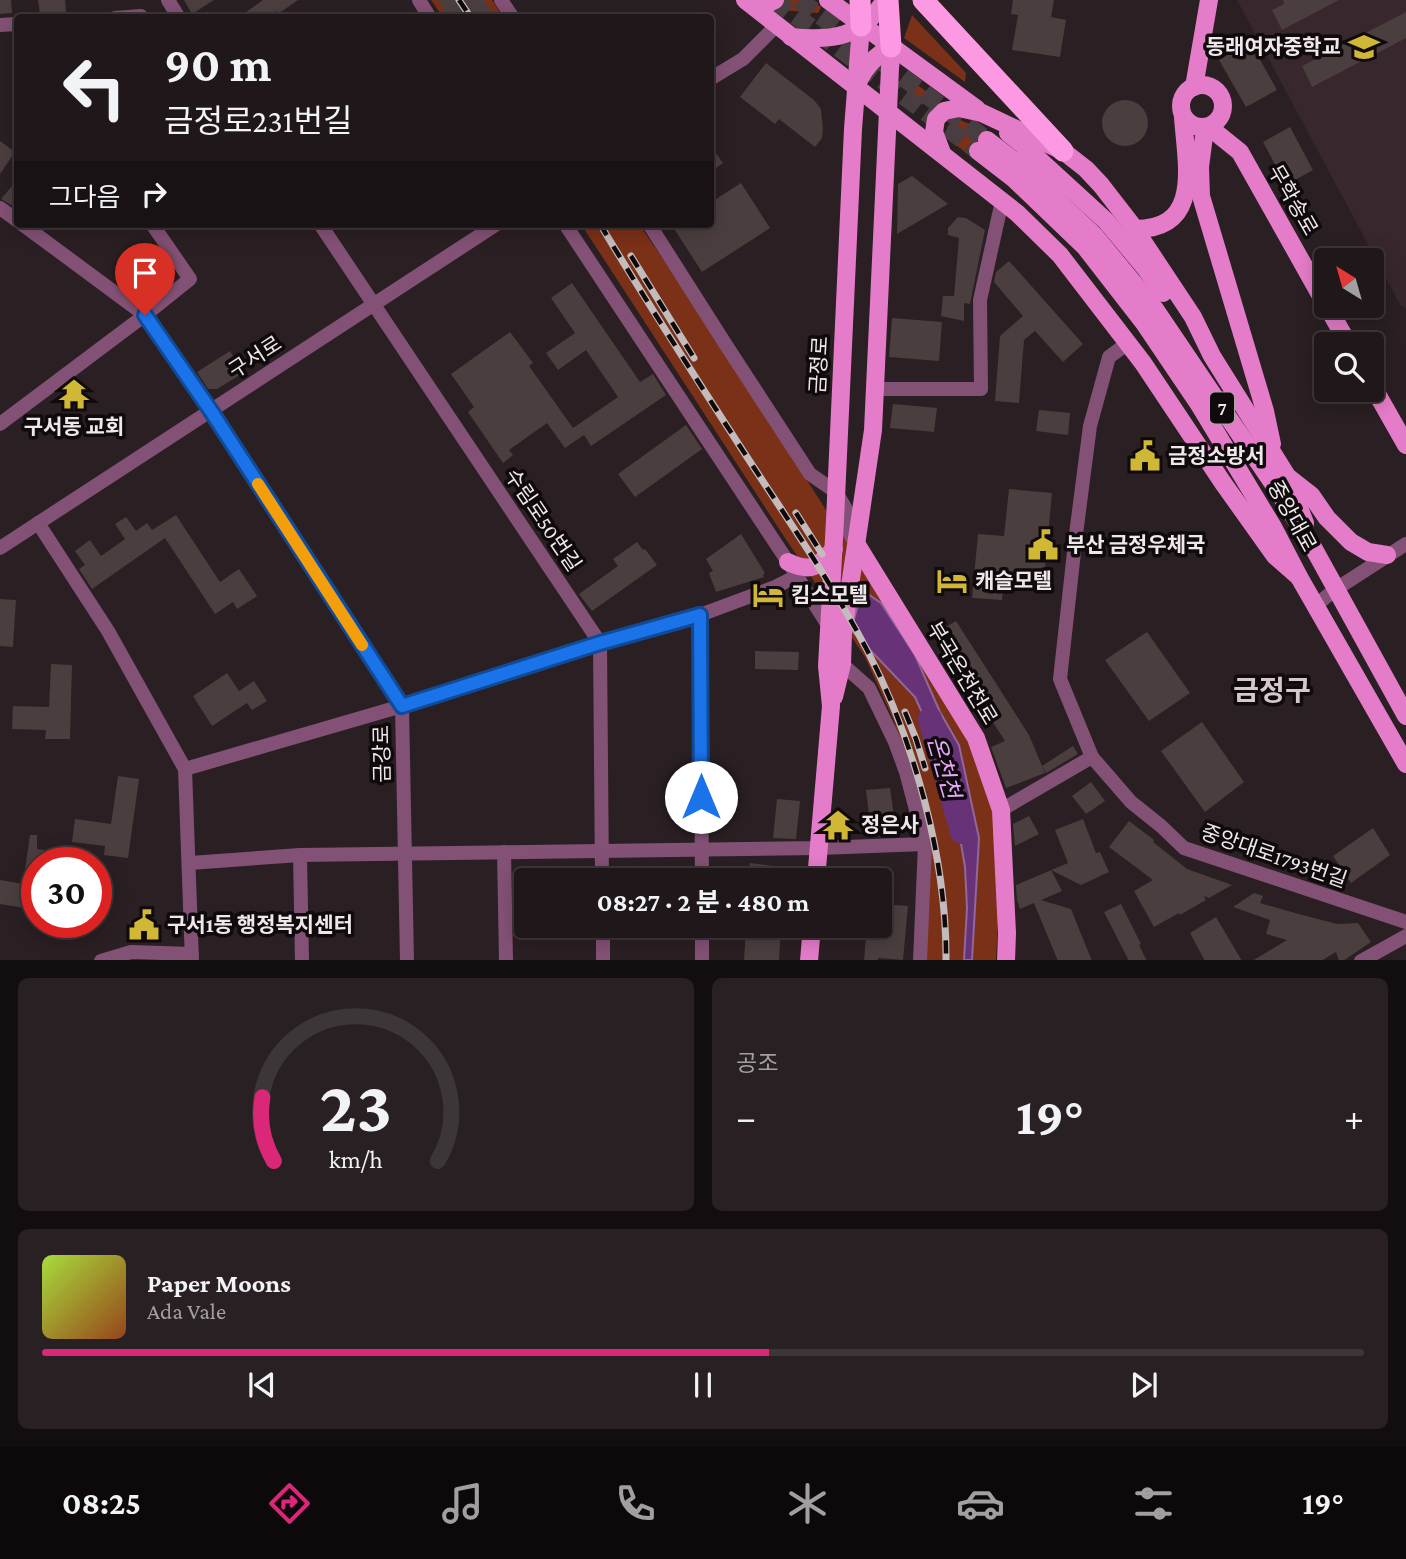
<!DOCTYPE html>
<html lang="ko">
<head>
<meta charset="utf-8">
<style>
	:root { --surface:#20171a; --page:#282023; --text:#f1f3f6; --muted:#a29fa2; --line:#3d3639; --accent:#db2777 }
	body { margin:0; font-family:"Crimson Pro","Noto Sans KR",serif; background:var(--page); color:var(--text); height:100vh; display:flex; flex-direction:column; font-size:26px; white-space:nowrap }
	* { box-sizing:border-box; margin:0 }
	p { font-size:23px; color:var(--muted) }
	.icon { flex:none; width:38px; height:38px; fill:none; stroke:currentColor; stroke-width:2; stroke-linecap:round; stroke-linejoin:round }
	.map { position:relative; height:960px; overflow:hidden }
	.details { display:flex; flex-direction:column; gap:18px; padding:18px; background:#120d0e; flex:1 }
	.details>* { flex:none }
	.hud { position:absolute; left:14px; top:14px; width:700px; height:214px; border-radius:7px; box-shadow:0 4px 18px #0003,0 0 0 2px var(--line); background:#20171a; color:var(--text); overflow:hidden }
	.needle { width:46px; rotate:323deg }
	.controls { position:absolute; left:1314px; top:248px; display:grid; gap:14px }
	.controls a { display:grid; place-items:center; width:70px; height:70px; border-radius:7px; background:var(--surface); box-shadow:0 4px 18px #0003,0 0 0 2px var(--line); font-size:35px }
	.speed { position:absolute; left:21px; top:847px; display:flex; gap:14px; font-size:35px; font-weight:700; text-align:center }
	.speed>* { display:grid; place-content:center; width:91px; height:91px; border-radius:50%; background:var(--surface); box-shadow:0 4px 18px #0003,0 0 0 2px var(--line); line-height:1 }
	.speed .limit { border:10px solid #d22; background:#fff; color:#111 }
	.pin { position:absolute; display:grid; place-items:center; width:60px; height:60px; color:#fff; margin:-72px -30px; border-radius:50% 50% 50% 0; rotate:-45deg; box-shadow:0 0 7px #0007 }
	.pin .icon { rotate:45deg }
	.me { position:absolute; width:77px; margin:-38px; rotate:0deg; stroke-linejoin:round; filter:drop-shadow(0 0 5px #0008) }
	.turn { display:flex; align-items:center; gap:24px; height:147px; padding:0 35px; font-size:32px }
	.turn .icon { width:91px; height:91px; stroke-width:2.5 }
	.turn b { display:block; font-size:49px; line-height:60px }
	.then { display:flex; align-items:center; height:66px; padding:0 35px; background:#0003; gap:14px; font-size:26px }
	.big { font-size:52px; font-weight:700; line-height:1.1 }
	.details .tile { flex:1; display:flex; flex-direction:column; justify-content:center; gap:10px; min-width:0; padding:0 24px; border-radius:10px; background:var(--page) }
	.details .dial { align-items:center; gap:0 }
	.dial svg { height:182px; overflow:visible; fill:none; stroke:var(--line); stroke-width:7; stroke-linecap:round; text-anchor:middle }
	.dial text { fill:var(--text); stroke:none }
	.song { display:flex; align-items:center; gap:21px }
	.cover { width:84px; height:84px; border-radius:10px; background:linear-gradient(135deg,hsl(80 70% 55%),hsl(20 70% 35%)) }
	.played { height:7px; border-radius:4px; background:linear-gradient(90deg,var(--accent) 55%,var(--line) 55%) }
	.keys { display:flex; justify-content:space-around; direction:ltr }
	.heat { display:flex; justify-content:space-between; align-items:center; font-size:38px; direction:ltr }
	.details .tiles { flex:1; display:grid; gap:18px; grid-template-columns:1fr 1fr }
	.tile:last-child { grid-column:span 2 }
	.trip { position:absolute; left:514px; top:868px; width:378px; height:70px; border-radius:7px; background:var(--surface); box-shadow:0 4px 18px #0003,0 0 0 2px var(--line); font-weight:700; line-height:70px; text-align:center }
	.menu { display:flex; height:112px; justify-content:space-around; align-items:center; background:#0d090a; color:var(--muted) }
	.menu .icon { width:49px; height:49px }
	.menu .on { color:var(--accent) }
	.menu b { font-size:32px; color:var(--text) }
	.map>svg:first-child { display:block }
	.built { fill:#38272c }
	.green { fill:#7b3018 }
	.water { fill:#683278; stroke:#90689a; stroke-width:2 }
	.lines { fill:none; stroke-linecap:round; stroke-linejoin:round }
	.river { stroke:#683278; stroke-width:24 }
	.building { fill:#4b3e3e }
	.major-tunnel { stroke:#483d40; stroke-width:18; stroke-dasharray:18 9; stroke-linecap:butt }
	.minor { stroke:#835175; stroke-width:14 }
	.major { stroke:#e47cc9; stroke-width:18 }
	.highway { stroke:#fd99e2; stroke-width:21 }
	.rail-casing { stroke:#c4bbbd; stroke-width:7 }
	.rail { stroke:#0f0a0c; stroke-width:4.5; stroke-dasharray:13; stroke-linecap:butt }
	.route-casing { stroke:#114b97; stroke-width:18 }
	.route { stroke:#1a73e8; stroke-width:12 }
	.slow { stroke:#f59e0b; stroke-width:12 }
	.labels { text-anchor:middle; stroke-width:7; stroke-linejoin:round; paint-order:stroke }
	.shield { fill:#0f0a0c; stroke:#aca5a7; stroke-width:2 }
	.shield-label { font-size:19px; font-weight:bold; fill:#efe7e9 }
	.poi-label { font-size:21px; font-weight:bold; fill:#efe7e9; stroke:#0f0a0c; text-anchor:start }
	.street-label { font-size:21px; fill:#efe7e9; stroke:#0f0a0c }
	.water-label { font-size:23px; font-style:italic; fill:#e5a9f8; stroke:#0f0a0c }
	.district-label { font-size:28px; font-weight:bold; fill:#d6c7cb; stroke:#0f0a0c }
</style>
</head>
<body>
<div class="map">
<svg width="1406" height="961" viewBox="0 0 1406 961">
	<rect width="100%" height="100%" fill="#2a1f22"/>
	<!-- built -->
	<path class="built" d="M1237 0H1406V308L1401 306Z"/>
	<!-- green -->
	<g class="green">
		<path d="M431 0H492L503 17H443Z"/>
		<path d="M789 0H811L821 7 818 13 782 10Z"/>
		<path d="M912 15 966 73 965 82 904 38Z"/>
		<path d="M908 78 931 95 922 105 904 81Z"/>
		<path d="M952 120H960L987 131 980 136 970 156 950 140 947 128Z"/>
		<path d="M581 224H639L699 312 907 636 973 746 995 807 994 841 999 898 996 960H925L923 820 894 721 865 657 783 535Z"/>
	</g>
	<!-- water -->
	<path class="water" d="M862 590 881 603 915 655 940 712 959 745 979 838 972 960H964L967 908 965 867 949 773 915 697 851 630Z"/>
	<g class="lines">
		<!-- river -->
		<path class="river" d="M930 719 962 832"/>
	</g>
	<!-- building -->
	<g class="building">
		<path d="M0 0H11L12 13 0 14Z"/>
		<path d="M38 0H65L66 12 40 15Z"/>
		<path d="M184 0H214L192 14Z"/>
		<path d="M263 0H298L278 14 275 11 266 18H238Z"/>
		<path d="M438 0H484L496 18H449Z"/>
		<path d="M1013 0H1054L1051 17 1066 20 1060 57 1012 50 1018 15 1011 14Z"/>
		<path d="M1283 0H1339L1282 30 1272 10 1284 4Z"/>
		<path d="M1406 12V38L1312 87 1302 66Z"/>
		<path d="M1250 42 1277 90 1246 107 1219 60Z"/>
		<path d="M766 63 814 100 821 109 823 129 822 138 815 147 779 119 775 124 740 97Z"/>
		<circle cx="1125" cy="123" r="23"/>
		<path d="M1290 127 1313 170 1286 185 1263 142Z"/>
		<path d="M0 141 15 152 0 174Z"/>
		<path d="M710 145 723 163 710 172Z"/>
		<path d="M912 176 948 204 897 234 898 184Z"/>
		<path d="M18 179V209L1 199Z"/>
		<path d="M741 183 770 228 702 272 671 224H710V203Z"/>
		<path d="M958 217 966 218 985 230 970 304 964 303V321L941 316 943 296H954L959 238 948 235V228Z"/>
		<path d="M1009 261 1083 344 1063 362 1035 331 1024 340 1019 403 995 401 1000 336 1023 316 994 282 996 272Z"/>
		<path d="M572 283 640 382 653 374 666 395 591 446 584 435 565 448 547 423 509 450 513 455 503 463 468 412 474 407 451 374 510 332 533 363 529 366 573 428 618 397 586 350 558 370 546 353 575 333 551 298Z"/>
		<path d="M892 318 942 322 939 361 889 357Z"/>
		<path d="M230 351 243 373 217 389H208L197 372Z"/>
		<path d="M893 404 937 408 934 432 890 428Z"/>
		<path d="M1039 410 1070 413 1068 435 1036 431Z"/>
		<path d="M686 425 702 449 635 497 618 474Z"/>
		<path d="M1009 489 1052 493 1044 579 1004 576 1002 600 972 598 978 534 1004 536Z"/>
		<path d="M176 515 220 582 239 569 257 596 237 609 233 602 215 614 165 538 92 589 79 569 85 565 75 551 90 540 101 556 125 539 115 524 126 517 136 531 147 523 152 530Z"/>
		<path d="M741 534 765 573 763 575 764 577 716 592 709 573 713 571 706 559Z"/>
		<path d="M637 542 643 550 645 549 657 565 592 611 579 594 618 566 613 559Z"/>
		<path d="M0 599 16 600 13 647 0 646Z"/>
		<path d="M956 621 1029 735 1045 773 1006 788 991 747 1005 741 936 633Z"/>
		<path d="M1147 632 1190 693 1149 721 1105 660Z"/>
		<path d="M755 651 799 652 798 670 755 669Z"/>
		<path d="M51 664 72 665 70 739H45L46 730 12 729 13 706 49 707Z"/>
		<path d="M227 673 239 691 254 681 267 701 252 710 247 703 212 726 193 696Z"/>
		<path d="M1202 722 1244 782 1205 812 1161 751Z"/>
		<path d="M1073 746 1078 754 1046 773 1042 766Z"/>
		<path d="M118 776 139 779 128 858 104 855 105 846 72 842 75 819 111 824Z"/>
		<path d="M1091 782 1105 801 1086 814 1072 796Z"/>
		<path d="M890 788 896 830 871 832 866 790Z"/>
		<path d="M777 799 800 801 796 839 773 838Z"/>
		<path d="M1029 816 1039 834 1015 846 1013 824Z"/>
		<path d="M1083 819 1096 853 1100 852 1109 872 1081 885 1051 870 1062 891 1041 900 1071 909 1092 961H1058L1034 903 1020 909 1017 900 1016 885 1068 863 1055 830Z"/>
		<path d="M1129 821 1154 840 1153 842 1187 869 1232 885 1209 898 1204 896 1206 900 1180 915 1179 913 1154 927 1134 891 1153 880 1109 847Z"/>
		<path d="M1373 828 1390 855 1351 883 1333 856Z"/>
		<path d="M30 835H37V849L51 851 50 863H37V910L0 904V880L23 884Z"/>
		<path d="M750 863 789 868 788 880H748Z"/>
		<path d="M1254 893 1263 896 1260 903 1295 913 1337 924 1358 923 1371 942 1343 961H1339L1336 952 1321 961H1252L1287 940 1266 934 1270 920 1233 907Z"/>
		<path d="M880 904 908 906 903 960 878 958V961H864L866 936H873V926H880Z"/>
		<path d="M1121 904 1141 944 1139 945 1147 961H1129L1104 912Z"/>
		<path d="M1216 917 1242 961H1205L1190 933Z"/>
		<path d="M746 926H781L779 961H744Z"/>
	</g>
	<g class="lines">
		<!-- major-tunnel -->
		<g class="major-tunnel">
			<path d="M774 0 978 151"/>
			<path d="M799 0 853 40"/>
			<path d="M881 61 987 140"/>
		</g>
		<!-- minor -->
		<g class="minor">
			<path d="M168 0 179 18"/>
			<path d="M419 0 430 18"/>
			<path d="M501 0 513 18"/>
			<path d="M115 18 141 16"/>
			<path d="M0 25 18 24"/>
			<path d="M710 79 743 59 776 26"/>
			<path d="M0 208 18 221"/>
			<path d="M22 224 145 315 210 411 402 706 407 961"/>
			<path d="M320 224 600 643 602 880"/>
			<path d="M565 224 788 562 831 630"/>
			<path d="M649 224 726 345 810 474 836 492 846 509 847 530 857 545"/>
			<path d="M1128 343 1109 357 1090 426 1076 534 1060 679 1092 757 1131 802 1161 826 1184 848 1406 922"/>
			<path d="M875 389H981L980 300 1002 201"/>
			<path d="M0 424 145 315 190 279 152 224"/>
			<path d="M38 523 108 631 185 769 192 961"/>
			<path d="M0 548 497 224"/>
			<path d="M1316 605 1336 589 1406 544"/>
			<path d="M700 615 702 880"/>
			<path d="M840 656 842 664 869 688 895 742 906 772 925 844 920 961"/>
			<path d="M185 769 402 706 600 643 700 615 775 587 797 576"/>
			<path d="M1001 810 1092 757"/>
			<path d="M504 852 506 961"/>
			<path d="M300 855 302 961"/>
			<path d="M190 863 300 855 819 848 925 844"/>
			<path d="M603 926V961"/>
			<path d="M702 926V961"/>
			<path d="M101 961 131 952 192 954"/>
			<path d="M1361 961 1406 936"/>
		</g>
		<!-- major -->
		<g class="major">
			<path d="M745 0 1017 213 1060 255 1143 363 1223 483 1275 556 1299 577"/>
			<path d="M828 0 977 109"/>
			<path d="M748 2 763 6 775 0"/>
			<path d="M791 37C832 41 861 38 885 0"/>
			<path d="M858 82C865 67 876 55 891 47"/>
			<circle cx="1202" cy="106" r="21"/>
			<path d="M1194 87 1209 0"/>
			<path d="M1209 127 1240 152 1326 305"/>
			<path d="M1205 128 1200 167 1201 196 1265 411 1272 444"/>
			<path d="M1008 133 1023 145 1106 221 1146 269 1163 293"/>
			<path d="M987 140 1021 166 1094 235 1155 309 1276 488 1314 549 1406 716"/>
			<path d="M978 151 1013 178 1085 247 1144 323 1200 406 1273 527 1299 577 1406 764"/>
			<path d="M942 153 934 132 936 119 944 111 959 108 982 113 1063 151 1086 169 1101 185 1132 225 1193 317 1212 356 1287 476 1305 523"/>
			<path d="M1134 229C1203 230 1186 164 1183 117"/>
			<path d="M1327 306 1349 345"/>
			<path d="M1372 385 1406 445"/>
			<path d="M1288 477 1311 495 1327 518 1351 542 1368 552 1387 555"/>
			<path d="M857 545 976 738 1001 810 1007 933 1006 961"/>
			<path d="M788 562C811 573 818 567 834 549"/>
			<path d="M834 697 842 664 843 633 873 430 891 47"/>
			<path d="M816 880 831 706 827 666 835 520 853 129 861 26"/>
			<path d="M809 961 812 926"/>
		</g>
		<!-- highway -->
		<g class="highway">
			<path d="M860 0 861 26"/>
			<path d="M888 0 891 47"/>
			<path d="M923 0 1063 151"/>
		</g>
		<!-- rail casing -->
		<g class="rail-casing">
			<g id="rail">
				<path d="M459 0 471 18"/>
				<path d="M600 224C647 303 697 380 747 457 788 520 832 583 867 650 914 740 947 859 946 961"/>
				<path d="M631 256 694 358"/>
				<path d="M796 513 822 554"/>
				<path d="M905 712 916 739 925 768"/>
			</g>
		</g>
		<!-- rail -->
		<use href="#rail" class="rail"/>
	</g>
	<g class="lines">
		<!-- route casing -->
		<g class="route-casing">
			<path id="route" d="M145 315 211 411 402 706 600 643 700 615 701 797"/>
		</g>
		<!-- route -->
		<use href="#route" class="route"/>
		<!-- slow -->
		<path class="slow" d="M258 484 362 645"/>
	</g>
	<!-- icons -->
	<defs>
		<g id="school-bare" transform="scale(2.415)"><path d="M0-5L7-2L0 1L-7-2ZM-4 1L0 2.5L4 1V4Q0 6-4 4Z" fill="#d0b736" stroke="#0f0a0c" stroke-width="2.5" paint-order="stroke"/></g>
		<g id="temple-bare" transform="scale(2.415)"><path d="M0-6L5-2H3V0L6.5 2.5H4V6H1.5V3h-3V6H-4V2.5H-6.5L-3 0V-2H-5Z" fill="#d0b736" stroke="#0f0a0c" stroke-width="2.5" paint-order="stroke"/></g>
		<g id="civic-bare" transform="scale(2.415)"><path d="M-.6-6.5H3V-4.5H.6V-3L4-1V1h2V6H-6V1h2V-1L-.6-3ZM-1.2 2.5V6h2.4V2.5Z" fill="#d0b736" stroke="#0f0a0c" stroke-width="2.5" paint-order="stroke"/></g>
		<g id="hotel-bare" transform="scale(2.415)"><path d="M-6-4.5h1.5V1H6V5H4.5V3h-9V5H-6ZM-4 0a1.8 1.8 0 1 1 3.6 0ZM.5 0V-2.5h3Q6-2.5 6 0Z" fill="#d0b736" stroke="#0f0a0c" stroke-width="2.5" paint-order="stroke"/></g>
	</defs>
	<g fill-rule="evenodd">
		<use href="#school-bare" x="1364" y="47"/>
		<use href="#temple-bare" x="74" y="394"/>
		<use href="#civic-bare" x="1145" y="456"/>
		<use href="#civic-bare" x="1043" y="545"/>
		<use href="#hotel-bare" x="952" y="581"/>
		<use href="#hotel-bare" x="768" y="595"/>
		<use href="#temple-bare" x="838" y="825"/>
		<use href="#civic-bare" x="144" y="925"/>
	</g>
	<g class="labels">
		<!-- shield labels -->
		<rect class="shield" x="1210" y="392.5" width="24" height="31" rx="5"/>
		<g class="shield-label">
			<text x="1222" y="415">7</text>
		</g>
		<!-- poi labels -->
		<g class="poi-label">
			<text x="1341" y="54" text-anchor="end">동래여자중학교</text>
			<text x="74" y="434" text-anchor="middle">구서동 교회</text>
			<text x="1168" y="463">금정소방서</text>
			<text x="1066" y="552">부산 금정우체국</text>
			<text x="975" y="588">캐슬모텔</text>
			<text x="791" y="602">킴스모텔</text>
			<text x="861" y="832">정은사</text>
			<text x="167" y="932">구서1동 행정복지센터</text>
		</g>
		<!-- street labels -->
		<g class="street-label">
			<text transform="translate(1293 200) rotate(60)" y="7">무학송로</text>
			<text transform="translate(255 357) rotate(-33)" y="7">구서로</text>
			<text transform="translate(819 365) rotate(-87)" y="7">금정로</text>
			<text transform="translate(1292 516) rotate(61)" y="7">중앙대로</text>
			<text transform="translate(543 520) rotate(56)" y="7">수림로50번길</text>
			<text transform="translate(962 673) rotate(59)" y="7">부곡온천천로</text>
			<text transform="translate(382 754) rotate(-91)" y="7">금강로</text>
			<text transform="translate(1274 856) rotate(19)" y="7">중앙대로1793번길</text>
		</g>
		<!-- water labels -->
		<g class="water-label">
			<text transform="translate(944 767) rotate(74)" y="8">온천천</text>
		</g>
		<!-- district labels -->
		<g class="district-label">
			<text x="1272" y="700">금정구</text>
		</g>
	</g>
</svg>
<div class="controls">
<a><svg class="needle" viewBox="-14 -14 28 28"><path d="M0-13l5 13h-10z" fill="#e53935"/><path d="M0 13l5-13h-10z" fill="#a29fa2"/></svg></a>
<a><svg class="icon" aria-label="search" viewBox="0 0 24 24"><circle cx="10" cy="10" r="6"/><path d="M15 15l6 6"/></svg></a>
</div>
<div class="speed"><div class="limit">30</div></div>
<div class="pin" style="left:145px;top:315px;background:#d93025"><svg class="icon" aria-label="arrive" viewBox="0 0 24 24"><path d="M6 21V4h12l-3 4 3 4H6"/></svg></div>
<svg class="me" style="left:701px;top:797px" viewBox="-20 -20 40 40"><circle r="19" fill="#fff"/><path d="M0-13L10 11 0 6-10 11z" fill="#1a73e8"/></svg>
<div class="trip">08:27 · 2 분 · 480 m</div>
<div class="hud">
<div class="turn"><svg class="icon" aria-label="left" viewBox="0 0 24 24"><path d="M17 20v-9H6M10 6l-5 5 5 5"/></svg><div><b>90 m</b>금정로231번길</div></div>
<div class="then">그다음<svg class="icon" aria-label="right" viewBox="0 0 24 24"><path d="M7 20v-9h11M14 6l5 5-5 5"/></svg></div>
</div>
</div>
<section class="details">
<div class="tiles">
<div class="tile dial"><svg viewBox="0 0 100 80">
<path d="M14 69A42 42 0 1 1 86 69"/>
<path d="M14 69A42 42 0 0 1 9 41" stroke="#db2777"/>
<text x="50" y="56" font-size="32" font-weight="700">23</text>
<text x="50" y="72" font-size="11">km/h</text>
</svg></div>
<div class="tile"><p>공조</p>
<div class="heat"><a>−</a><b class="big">19°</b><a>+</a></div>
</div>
<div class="tile">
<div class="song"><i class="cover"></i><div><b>Paper Moons</b><p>Ada Vale</p></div></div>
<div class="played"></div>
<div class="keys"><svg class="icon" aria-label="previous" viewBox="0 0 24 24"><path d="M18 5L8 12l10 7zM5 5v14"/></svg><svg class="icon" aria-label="pause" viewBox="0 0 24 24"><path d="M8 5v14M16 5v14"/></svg><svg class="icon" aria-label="next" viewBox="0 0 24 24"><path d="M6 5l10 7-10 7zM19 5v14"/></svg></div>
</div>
</div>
</section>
<nav class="menu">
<b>08:25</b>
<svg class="icon on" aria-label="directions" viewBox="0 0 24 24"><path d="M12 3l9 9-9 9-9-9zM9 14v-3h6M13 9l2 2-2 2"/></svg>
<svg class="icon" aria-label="music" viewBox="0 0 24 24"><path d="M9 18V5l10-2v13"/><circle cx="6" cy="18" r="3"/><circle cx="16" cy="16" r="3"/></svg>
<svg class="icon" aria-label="phone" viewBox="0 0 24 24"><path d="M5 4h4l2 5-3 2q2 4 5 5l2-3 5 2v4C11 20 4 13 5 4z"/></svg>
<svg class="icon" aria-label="climate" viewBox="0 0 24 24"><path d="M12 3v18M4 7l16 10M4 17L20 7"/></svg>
<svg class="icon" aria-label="car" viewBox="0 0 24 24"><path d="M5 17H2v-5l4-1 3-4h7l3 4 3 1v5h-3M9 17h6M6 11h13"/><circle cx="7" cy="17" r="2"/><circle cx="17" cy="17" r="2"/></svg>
<svg class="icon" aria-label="filters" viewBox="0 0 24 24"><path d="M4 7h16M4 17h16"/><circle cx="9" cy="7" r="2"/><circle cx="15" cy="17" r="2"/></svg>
<b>19°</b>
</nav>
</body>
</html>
